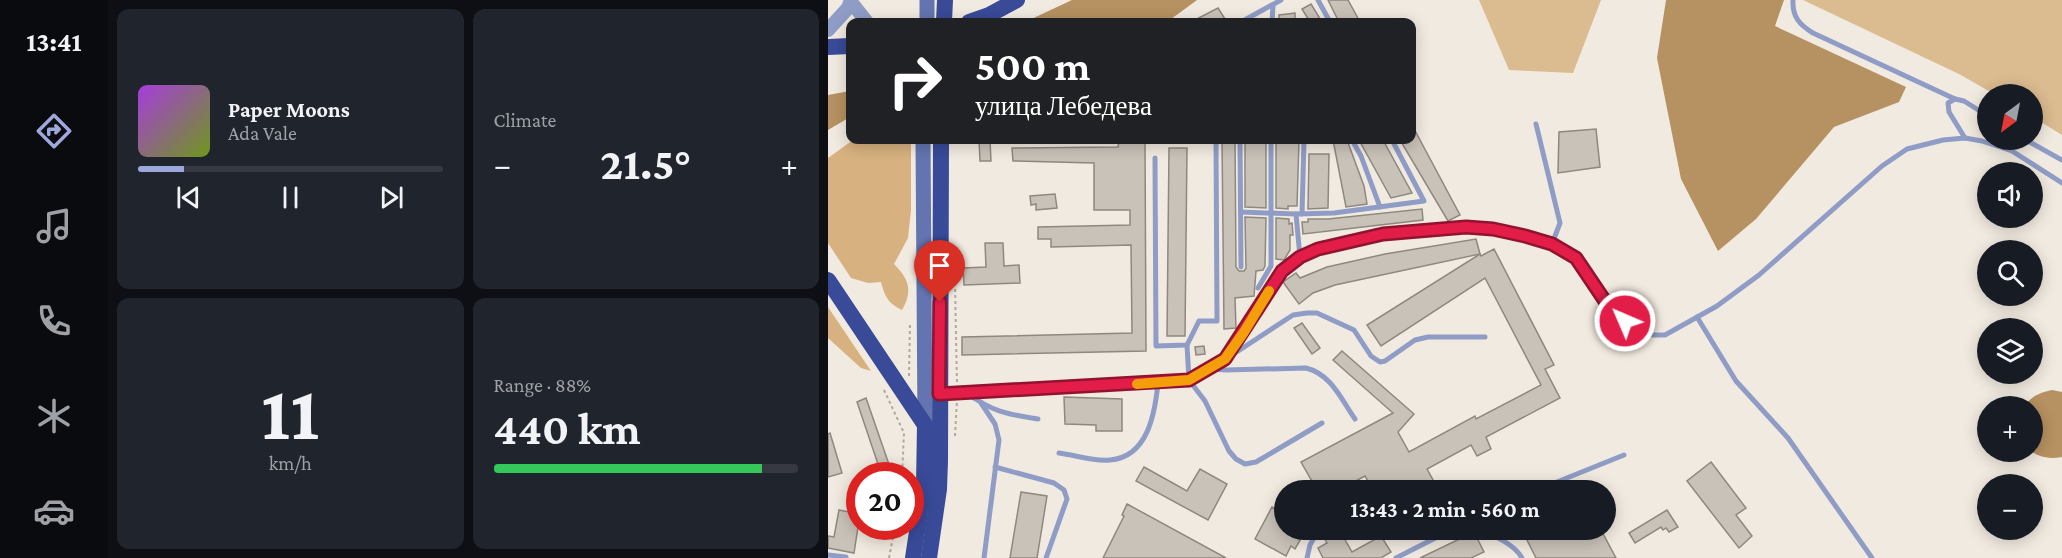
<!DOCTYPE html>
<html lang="en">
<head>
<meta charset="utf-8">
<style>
	:root { --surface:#171b24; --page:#20242c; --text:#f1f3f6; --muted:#9ea1a6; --line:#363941; --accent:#9ea7dc }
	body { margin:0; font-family:"Crimson Pro",serif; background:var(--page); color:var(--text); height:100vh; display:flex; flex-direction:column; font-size:22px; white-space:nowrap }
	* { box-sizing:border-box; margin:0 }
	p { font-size:20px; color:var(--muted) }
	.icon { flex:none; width:33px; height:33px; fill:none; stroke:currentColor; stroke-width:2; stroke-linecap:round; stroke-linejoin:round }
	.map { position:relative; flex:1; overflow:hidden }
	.side { display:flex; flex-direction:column; gap:9px; padding:9px; background:#0d0f14; width:720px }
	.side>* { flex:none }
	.banner { position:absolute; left:18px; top:18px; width:570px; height:126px; border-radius:12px; box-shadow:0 3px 15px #0003; background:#202124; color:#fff; overflow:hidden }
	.needle { width:39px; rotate:212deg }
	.fabs { position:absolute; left:1149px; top:84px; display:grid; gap:12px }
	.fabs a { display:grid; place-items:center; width:66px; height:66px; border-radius:50%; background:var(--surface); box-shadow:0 3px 15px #0003; font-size:30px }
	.speed { position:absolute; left:18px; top:462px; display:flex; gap:12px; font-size:30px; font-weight:700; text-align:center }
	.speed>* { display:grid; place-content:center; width:78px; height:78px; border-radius:50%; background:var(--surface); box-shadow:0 3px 15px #0003; line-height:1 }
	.speed .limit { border:9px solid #d22; background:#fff; color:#111 }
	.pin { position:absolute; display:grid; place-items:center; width:51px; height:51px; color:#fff; margin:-62px -26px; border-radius:50% 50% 50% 0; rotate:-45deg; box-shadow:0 0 6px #0007 }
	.pin .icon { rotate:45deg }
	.me { position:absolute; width:66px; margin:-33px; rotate:315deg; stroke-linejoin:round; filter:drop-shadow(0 0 4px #0008) }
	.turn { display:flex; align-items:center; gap:21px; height:126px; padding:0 30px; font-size:27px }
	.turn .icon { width:78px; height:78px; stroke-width:2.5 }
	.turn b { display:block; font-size:42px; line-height:51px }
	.big { font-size:45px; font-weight:700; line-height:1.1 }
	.side .card { flex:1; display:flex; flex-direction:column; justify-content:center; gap:9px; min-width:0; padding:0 21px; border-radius:12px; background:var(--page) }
	.side .dial { align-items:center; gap:0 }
	.dial b { font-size:78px; line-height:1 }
	.song { display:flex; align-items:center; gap:18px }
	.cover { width:72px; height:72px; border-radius:9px; background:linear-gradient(135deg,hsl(280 70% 55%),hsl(80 70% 35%)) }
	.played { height:6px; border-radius:3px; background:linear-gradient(90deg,var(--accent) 15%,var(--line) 15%) }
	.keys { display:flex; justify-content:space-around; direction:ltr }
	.heat { display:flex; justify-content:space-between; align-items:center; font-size:33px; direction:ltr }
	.charge { height:9px; border-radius:4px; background:linear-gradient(90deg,#34c759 88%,var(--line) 0) }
	.side .tiles { flex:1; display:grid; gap:9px; grid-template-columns:repeat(2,1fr) }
	.trip { position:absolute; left:446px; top:480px; width:342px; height:60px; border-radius:30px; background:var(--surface); box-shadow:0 3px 15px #0003; font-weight:700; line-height:60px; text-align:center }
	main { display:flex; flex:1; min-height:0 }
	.menu { display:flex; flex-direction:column; width:108px; justify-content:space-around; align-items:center; background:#090b0e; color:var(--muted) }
	.menu .icon { width:42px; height:42px }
	.menu .selected { color:var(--accent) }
	.menu b { font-size:27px; color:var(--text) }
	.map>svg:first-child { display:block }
	.green { fill:#dbbb90 }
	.forest { fill:#d7b17f }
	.water { fill:#b69161 }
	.building { fill:#c9c2b9; stroke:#8e887f; stroke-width:1.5 }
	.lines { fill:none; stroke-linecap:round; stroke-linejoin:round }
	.path { stroke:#afa9a2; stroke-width:2; stroke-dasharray:3 3; stroke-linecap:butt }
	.service { stroke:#8f9cc5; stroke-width:5 }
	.tertiary { stroke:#8f9cc5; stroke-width:14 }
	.secondary { stroke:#6374b0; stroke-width:15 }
	.trunk { stroke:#394a98; stroke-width:16 }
	.route-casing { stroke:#92132f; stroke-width:15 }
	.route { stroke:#e11d48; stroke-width:10 }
	.slow { stroke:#f59e0b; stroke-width:10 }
</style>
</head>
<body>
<main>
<nav class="menu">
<b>13:41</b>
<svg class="icon selected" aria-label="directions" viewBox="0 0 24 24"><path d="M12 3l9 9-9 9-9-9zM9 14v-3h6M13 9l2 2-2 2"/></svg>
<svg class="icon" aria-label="music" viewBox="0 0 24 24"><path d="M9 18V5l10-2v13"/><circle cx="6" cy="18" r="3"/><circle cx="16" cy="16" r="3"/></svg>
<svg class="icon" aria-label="phone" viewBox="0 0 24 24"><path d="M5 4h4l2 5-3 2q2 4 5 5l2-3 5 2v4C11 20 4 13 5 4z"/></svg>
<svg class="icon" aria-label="climate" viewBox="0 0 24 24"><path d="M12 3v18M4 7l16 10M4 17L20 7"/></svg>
<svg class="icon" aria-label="car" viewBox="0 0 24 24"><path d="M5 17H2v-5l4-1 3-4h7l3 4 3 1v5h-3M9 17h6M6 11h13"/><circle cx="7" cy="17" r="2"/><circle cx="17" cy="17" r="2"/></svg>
</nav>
<section class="side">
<div class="tiles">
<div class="card">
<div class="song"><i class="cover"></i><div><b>Paper Moons</b><p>Ada Vale</p></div></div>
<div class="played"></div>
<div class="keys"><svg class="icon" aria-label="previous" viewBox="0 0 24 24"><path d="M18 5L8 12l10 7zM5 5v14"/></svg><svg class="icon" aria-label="pause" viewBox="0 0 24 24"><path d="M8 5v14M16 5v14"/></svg><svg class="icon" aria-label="next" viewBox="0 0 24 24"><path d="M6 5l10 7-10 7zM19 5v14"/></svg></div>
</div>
<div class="card"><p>Climate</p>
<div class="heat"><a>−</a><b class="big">21.5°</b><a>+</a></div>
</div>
<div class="card dial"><b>11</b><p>km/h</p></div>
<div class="card"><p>Range · 88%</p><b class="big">440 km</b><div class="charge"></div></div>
</div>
</section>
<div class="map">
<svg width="1234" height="558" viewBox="0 0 1234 558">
	<rect width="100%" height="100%" fill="#f1eae0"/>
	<!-- green -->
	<g class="green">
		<path d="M651 0H773L745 73 681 70Z"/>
		<path d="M975 0H1234V135L1205 117 1204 94H1166L1131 74Z"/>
	</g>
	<!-- forest -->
	<g class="forest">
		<path d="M25 140H83V210L80 238 66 264C81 279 85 291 74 310 60 303 57 297 53 282L40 283 23 278 0 243V158Z"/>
		<path d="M0 307 43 371 33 368 0 338Z"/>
	</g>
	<!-- water -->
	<g class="water">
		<path d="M244 0H369L339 22H197Z"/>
		<path d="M838 0H956L947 26 1078 87 1071 102 1006 127 928 219 890 251 853 179 829 58Z"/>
		<path d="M22 91V117L0 130V95Z"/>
		<path d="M1224 390 1234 392V457C1222 459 1214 458 1204 452V406H1196C1204 396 1211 393 1224 390Z"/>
	</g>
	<!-- building -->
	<g class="building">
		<path d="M500 0H520L532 22H511Z"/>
		<path d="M483 4 494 22H482L474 9Z"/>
		<path d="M390 8 397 19 391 22H363Z"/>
		<path d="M467 13V22H451V15Z"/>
		<path d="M584 125 632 215 620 221 572 140H584Z"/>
		<path d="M768 129 772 167 730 173 731 132Z"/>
		<path d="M151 140H162L163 161H152Z"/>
		<path d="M291 140H317L318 351 134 355V337L304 333 303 245 223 247V239H210V227L302 225V210H266V163L185 161 184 148 290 147Z"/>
		<path d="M394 140H407L408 267 411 271H416L418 268 417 217 438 218 437 266 435 270 428 271 426 296 407 298 408 328 396 329Z"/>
		<path d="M417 140H438V208L417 207Z"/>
		<path d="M448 140H471L469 206H460V209L448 208Z"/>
		<path d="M505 140H519L536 186 539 204 518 207Z"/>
		<path d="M531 140H555L584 193 563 198Z"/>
		<path d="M341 148H359L357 336H339Z"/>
		<path d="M481 154H501L500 208 480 209Z"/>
		<path d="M227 194 229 208 208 210V204L203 205 202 196Z"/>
		<path d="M594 209 595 220 475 234 474 222H480V219H500Z"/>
		<path d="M448 218 461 219V224L464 223 465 235H462V250L456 260 448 259Z"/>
		<path d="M648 239 652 254 507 285 485 293 471 304 455 282 468 273 472 278 499 267 557 254Z"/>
		<path d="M157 243H175L176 266 191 265 192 283 136 285 135 268 158 267Z"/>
		<path d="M666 249 726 365 717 369 732 398 658 437 663 449 649 456 643 445 599 469 609 487 604 490H545L537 476 511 490H489L473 462 565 413 505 360 514 351 586 414 570 432 581 452 647 416 648 419 713 385 657 278 553 346 539 325 652 254 653 256Z"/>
		<path d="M474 323 492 348 484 354 466 328Z"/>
		<path d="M376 346 377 354 368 355 367 347Z"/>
		<path d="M236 397 294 399V431H268V425L237 424Z"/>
		<path d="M38 398 65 476H54L29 402Z"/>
		<path d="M2 433 14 473 0 477V434Z"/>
		<path d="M883 462 918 508 908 515 924 536 911 548 859 481Z"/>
		<path d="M316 467 359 491 372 469 399 484 380 520 308 481Z"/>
		<path d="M193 492 219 496 209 558H182Z"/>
		<path d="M299 504 398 558H275L296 516 294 515Z"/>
		<path d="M444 507 456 513V530H478L467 549 463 546 458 556 427 539Z"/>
		<path d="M11 510 32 514 26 553 0 548V536L6 537Z"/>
		<path d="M839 510 850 527 841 532 838 528 835 530 833 527 807 543 801 533Z"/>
		<path d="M507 530H528L515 536 524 552 553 536 563 552 553 558H495L490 548 499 543 495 536Z"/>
		<path d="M694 530H773L788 558H708Z"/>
		<path d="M646 532 656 552 643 558H592Z"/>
	</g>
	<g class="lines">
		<!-- path -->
		<g class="path">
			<path d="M127 283 129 385"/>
			<path d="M81 376 82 322"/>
			<path d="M56 390 76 433 74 476"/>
			<path d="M127 436 129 400"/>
			<path d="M61 558 67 526"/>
		</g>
		<!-- service -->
		<g class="service">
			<path d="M490 0 502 22"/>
			<path d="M965 0C964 17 972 25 985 33L1127 99"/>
			<path d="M413 22 453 0"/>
			<path d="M444 22 445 5"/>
			<path d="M708 124 732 223 724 244"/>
			<path d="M1137 138 1121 112 1120 103 1127 99 1136 101 1160 116"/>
			<path d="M412 140 413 267"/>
			<path d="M524 140 533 156 552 207"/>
			<path d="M1198 140 1234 160"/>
			<path d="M327 158 328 346 359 345 371 321H389L388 140"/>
			<path d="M413 212 468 214 506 213 596 201 564 140"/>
			<path d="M468 214 472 257"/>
			<path d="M474 214 476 140"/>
			<path d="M430 288 443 266V140"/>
			<path d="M869 317 908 381 960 438 1044 558"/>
			<path d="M359 345 361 380 377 401 401 451 408 459 417 464 428 462 494 423"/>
			<path d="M401 357 465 315 479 313H489L526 330 543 356 552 362 557 361 587 340 600 337H657"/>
			<path d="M383 369 398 370 478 368C503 374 513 399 527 419"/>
			<path d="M137 392C165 412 178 414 210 419"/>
			<path d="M115 394 361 380 397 359 454 271 472 257 490 249 555 234 638 227 665 229 697 235 724 244 748 258 781 307 814 335H837L889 306 931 275 1054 166 1079 149 1115 140 1137 138 1154 141 1184 151 1234 183"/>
			<path d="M153 403 167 424 171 440 156 558"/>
			<path d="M231 453C247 455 267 462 282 460 320 457 327 413 330 383"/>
			<path d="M167 467 226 483 236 490 239 499 218 558"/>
			<path d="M709 490 796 455"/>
			<path d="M654 530C668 537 686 544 694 558"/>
			<path d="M0 555 18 557"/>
			<path d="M479 558 482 545 490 530"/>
			<path d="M568 558 623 530"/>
		</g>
		<!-- tertiary -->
		<g class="tertiary">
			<path d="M23 2 39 22"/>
			<path d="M0 30 20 8 23 0"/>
		</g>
		<!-- secondary -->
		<g class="secondary">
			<path d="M99 22V0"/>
			<path d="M95 140 97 425"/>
		</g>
		<!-- trunk -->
		<g class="trunk">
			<path d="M116 22 117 0"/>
			<path d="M141 22 161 15 189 0"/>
			<path d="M0 47 22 46"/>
			<path d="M0 280 97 425 96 486 85 558"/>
			<path d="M101 558 111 489 112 461 113 140"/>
		</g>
	</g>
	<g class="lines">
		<!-- route casing -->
		<g class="route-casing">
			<path id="route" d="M112 302 111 394 361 380 397 359 454 271 472 257 490 249 555 234 638 227 665 229 697 236 724 244 748 258 781 307 797 321"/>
		</g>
		<!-- route -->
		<use href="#route" class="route"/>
		<!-- slow -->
		<path class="slow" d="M309 384 361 380 397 359 416 332 441 291"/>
	</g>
</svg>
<div class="fabs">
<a><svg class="needle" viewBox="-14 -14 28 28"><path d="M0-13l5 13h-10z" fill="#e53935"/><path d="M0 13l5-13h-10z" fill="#9ea1a6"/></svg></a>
<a><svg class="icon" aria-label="sound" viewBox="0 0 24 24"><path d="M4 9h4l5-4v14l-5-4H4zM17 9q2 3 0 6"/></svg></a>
<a><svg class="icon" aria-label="search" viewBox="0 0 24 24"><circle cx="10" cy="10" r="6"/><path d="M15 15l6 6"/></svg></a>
<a><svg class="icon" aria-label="layers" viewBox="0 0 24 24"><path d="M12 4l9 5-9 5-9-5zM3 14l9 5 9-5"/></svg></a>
<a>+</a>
<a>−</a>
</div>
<div class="speed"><div class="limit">20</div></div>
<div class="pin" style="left:112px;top:302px;background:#d93025"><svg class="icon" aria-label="arrive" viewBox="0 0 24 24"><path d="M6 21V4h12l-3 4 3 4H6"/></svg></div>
<svg class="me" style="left:797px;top:321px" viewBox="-20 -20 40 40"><circle r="17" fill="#e11d48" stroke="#fff" stroke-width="3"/><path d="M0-11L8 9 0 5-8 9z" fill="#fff"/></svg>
<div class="trip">13:43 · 2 min · 560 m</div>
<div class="banner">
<div class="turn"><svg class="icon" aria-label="right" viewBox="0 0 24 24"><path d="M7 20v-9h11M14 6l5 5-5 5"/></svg><div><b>500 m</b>улица Лебедева</div></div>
</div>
</div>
</main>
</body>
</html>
